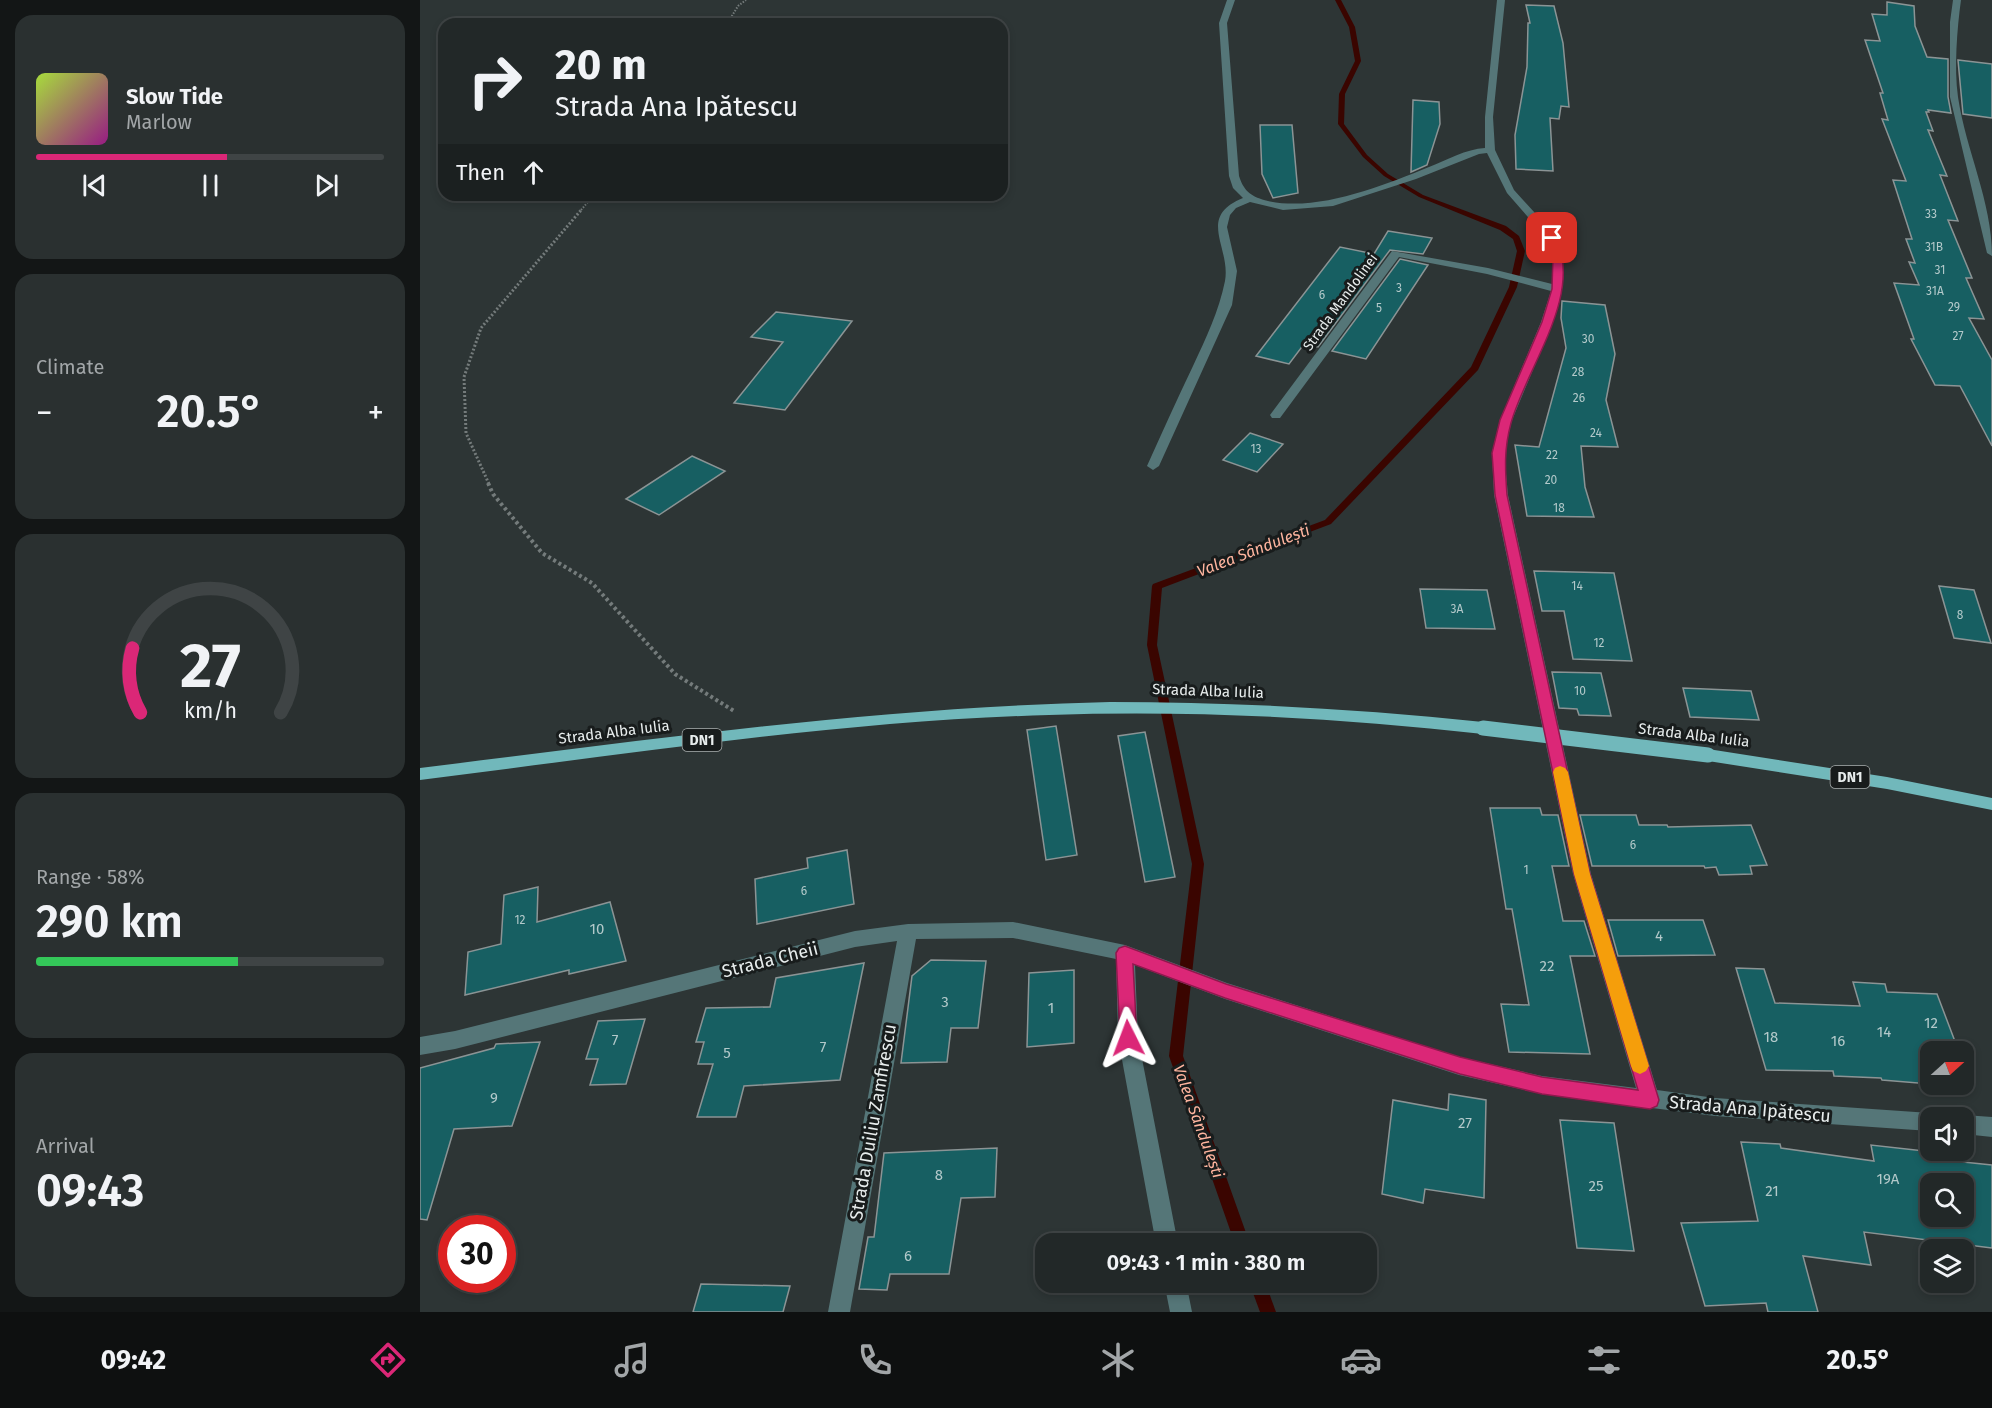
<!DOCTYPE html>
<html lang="en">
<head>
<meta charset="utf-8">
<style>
	:root { --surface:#222828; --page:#2a3030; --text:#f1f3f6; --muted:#a2a6a8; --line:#3f4445; --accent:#db2777 }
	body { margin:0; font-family:"Fira Sans",sans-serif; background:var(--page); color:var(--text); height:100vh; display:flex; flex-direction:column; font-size:22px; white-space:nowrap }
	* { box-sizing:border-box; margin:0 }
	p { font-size:20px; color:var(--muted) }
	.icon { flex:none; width:33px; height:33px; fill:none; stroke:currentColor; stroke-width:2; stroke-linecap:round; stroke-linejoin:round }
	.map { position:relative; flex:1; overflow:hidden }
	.side { display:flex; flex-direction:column; gap:15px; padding:15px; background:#131616; width:420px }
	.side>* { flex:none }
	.top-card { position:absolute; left:18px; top:18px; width:570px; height:183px; border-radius:18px; box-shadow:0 3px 9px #0003,0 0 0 2px var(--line); background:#222828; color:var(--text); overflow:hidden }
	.needle { width:39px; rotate:69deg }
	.controls { position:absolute; left:1500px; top:1041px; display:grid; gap:12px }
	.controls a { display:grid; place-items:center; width:54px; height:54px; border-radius:12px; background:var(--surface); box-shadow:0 3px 9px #0003,0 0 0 2px var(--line); font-size:30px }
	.speed { position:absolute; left:18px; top:1215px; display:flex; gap:12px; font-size:30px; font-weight:700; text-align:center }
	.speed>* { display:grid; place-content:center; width:78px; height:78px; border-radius:50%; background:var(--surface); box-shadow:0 3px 9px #0003,0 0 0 2px var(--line); line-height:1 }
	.speed .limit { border:9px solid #d22; background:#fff; color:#111 }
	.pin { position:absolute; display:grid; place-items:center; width:51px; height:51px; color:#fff; margin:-26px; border-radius:12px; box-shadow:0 3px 9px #0006 }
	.me { position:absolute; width:66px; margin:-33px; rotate:357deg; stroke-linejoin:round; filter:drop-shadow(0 0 4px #0008) }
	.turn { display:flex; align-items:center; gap:21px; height:126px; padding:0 18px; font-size:27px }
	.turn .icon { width:78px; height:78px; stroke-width:2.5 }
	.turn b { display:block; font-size:42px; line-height:51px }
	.then { display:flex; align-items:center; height:57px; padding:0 18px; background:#0003; gap:12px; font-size:22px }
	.big { font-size:45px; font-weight:600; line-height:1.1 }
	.side .widget { flex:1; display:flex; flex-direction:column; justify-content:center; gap:9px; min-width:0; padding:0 21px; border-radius:18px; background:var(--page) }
	.side .dial { align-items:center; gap:0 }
	.dial svg { height:156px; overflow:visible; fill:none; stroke:var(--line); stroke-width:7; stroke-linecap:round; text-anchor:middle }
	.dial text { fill:var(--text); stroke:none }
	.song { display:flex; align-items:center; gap:18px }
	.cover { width:72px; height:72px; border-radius:9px; background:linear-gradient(135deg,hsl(80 70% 55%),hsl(310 70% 35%)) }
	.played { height:6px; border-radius:3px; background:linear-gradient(90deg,var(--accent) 55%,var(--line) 55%) }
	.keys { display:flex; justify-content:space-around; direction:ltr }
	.heat { display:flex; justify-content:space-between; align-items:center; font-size:33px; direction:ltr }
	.charge { height:9px; border-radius:4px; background:linear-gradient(90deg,#34c759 58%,var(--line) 0) }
	.trip { position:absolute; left:615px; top:1233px; width:342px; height:60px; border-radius:18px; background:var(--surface); box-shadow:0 3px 9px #0003,0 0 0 2px var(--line); font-weight:600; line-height:60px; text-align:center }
	.menu { display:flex; height:96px; justify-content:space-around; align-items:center; background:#0e1010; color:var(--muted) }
	.menu .icon { width:42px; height:42px }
	.menu .selected { color:var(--accent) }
	.menu b { font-size:27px; color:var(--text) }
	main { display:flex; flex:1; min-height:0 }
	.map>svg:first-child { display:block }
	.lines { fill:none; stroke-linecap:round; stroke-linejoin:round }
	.stream { fill:#3a0500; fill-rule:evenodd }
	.building { fill:#175f62; stroke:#8b9495; stroke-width:1.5; fill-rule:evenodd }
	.path-far2 { stroke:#747b7b; stroke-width:2; stroke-dasharray:1.5 1.5; stroke-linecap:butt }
	.path-far1 { stroke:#747b7b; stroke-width:3; stroke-dasharray:2 2; stroke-linecap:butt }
	.path { stroke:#747b7b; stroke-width:4; stroke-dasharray:3 3; stroke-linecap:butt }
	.street { fill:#557678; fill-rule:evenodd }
	.primary { fill:#71b8bb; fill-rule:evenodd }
	.primary-bridge { stroke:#71b8bb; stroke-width:15 }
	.route { fill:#db2777; stroke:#8e194d; stroke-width:1.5 }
	.slow { fill:#f59e0b }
	.labels { text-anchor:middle; stroke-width:6; stroke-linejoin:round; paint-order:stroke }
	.number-label { font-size:12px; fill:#b3c9ca }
	.far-street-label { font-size:14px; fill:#e7ecec; stroke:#181c1c }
	.shield { fill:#181c1c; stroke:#a9aeae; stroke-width:1.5 }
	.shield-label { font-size:14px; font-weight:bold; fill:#e7ecec }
	.street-label { font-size:15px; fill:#e7ecec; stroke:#181c1c }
	.near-number-label { font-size:15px; fill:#b3c9ca }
	.water-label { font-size:16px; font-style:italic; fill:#ffb59f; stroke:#181c1c }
	.near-street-label { font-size:18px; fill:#e7ecec; stroke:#181c1c }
</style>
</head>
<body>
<main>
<section class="side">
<div class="widget">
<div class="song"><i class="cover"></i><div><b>Slow Tide</b><p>Marlow</p></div></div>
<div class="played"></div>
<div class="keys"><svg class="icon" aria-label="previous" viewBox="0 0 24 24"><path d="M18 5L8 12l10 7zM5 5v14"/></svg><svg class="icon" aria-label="pause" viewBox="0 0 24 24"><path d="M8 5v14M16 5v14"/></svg><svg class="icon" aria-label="next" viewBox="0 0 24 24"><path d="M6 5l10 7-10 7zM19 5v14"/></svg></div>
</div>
<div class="widget"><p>Climate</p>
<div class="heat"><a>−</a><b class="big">20.5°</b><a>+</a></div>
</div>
<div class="widget dial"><svg viewBox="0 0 100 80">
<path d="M14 69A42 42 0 1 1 86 69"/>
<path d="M14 69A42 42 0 0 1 10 36" stroke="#db2777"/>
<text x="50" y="56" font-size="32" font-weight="700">27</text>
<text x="50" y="72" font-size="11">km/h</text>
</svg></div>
<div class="widget"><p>Range · 58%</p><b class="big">290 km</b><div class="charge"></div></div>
<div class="widget"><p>Arrival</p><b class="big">09:43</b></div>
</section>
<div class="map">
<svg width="1572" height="1312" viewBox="0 0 1572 1312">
	<rect width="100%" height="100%" fill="#2d3535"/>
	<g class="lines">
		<!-- stream -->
		<g class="stream">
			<path d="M915 0H921L935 27 941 61 925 94 924 124 947 155 968 174 1003 195 1086 226 1099 236 1105 251 1097 287 1058 370 911 524 742 588 737 645 784 864 763 1056 830 1244H815L749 1056 772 864 727 645 732 586 733 584 905 520 1051 367 1089 287 1097 251 1093 239 1080 230 999 197 964 176 943 157 918 124 919 94 935 61 929 27Z"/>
			<path d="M829 1282H845L856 1312H840Z"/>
		</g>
	</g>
	<!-- building -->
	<g class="building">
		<path d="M1467 2 1494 6 1495 26 1507 57 1528 59V97L1531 113 1508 110 1509 112H1506L1513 131 1508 130 1527 176 1520 175 1538 221 1528 220 1552 278H1546L1564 319 1549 318 1572 360V446L1540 386 1515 385 1491 339H1494L1474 283 1499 285 1489 262 1495 263 1486 239H1492L1473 180 1486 181 1462 119 1468 120 1460 93H1463L1445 40 1460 41 1452 14 1467 15Z"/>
		<path d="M1106 5 1134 6 1143 43 1149 107 1141 106 1139 119 1130 118 1133 171 1096 169 1095 135 1107 67 1108 23H1110Z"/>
		<path d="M1538 60 1572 64V118L1543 114Z"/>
		<path d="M993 100 1019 102 1020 124 1007 165 991 172Z"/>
		<path d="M840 125H872L878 193 853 198 842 174Z"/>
		<path d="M968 231 1012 238 1003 254 970 250 898 347 884 344 869 364 836 356 920 247 954 254Z"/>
		<path d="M980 259 1008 265 946 359 912 351Z"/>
		<path d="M1142 301 1185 305 1195 354 1186 400 1198 447 1161 446 1165 487 1174 517 1107 516 1095 445 1119 447 1146 348 1141 318Z"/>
		<path d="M356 312 432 321 365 410 314 403 363 342 331 337Z"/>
		<path d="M830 433 863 444 837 472 803 460Z"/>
		<path d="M272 456 305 471 239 515 206 499Z"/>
		<path d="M1114 571 1194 573 1212 661 1153 659 1144 611H1122Z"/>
		<path d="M1519 586 1554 590 1571 643 1534 638Z"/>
		<path d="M1000 589 1067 590 1075 629 1006 628Z"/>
		<path d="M1132 672 1181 673 1191 716 1159 715 1157 709 1139 708Z"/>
		<path d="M1263 688 1331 691 1339 720 1270 717Z"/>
		<path d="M636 726 657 855 626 860 607 730Z"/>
		<path d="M725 732 755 877 725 882 698 736Z"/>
		<path d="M1070 808H1120L1122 815H1138L1149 866H1132L1143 921H1164L1175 956H1150L1170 1054 1089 1052 1081 1004 1109 1005 1092 909H1086Z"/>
		<path d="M1160 815H1216L1219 825H1247L1248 827 1331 825 1347 865 1330 866 1332 874 1299 875 1296 867 1285 868 1284 866H1172Z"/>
		<path d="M427 850 434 904 337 924 335 879 388 868 387 858Z"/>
		<path d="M118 887 117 922 190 902 206 961 149 974V970L45 995 48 952 81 944 84 895Z"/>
		<path d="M1188 920H1283L1295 955 1198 956Z"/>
		<path d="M511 960 566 961 558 1028H531L527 1062 481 1063 492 976Z"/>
		<path d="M444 963 420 1080 324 1086 316 1117H277L293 1064H278L284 1042H276L286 1008 350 1007 356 978Z"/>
		<path d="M1316 968 1344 969 1355 1003 1440 1006 1433 982 1465 984 1467 992 1517 994 1539 1052H1510V1084L1462 1080 1461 1078 1414 1076 1413 1071 1346 1070Z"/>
		<path d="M654 970V1043L607 1047 609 973Z"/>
		<path d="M225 1019 206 1084 170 1085 178 1059H166L178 1021Z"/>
		<path d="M120 1042 92 1126 34 1129 7 1220 0 1219V1068L74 1048 76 1044Z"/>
		<path d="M1029 1094 1066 1100 1064 1198 1005 1189 1003 1203 962 1194 973 1100 1028 1110Z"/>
		<path d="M1140 1120 1194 1123 1214 1251 1157 1248Z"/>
		<path d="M1321 1142 1360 1144 1361 1148 1454 1161 1451 1145 1522 1153 1524 1160 1572 1165V1248L1444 1232 1451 1265 1383 1256 1398 1312H1348L1346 1303 1285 1306 1261 1223 1338 1221ZM1510 1184H1544V1216H1510Z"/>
		<path d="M577 1148 575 1197 541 1198 529 1274H470L467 1290 439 1289 448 1237H454L464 1153Z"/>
		<path d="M281 1284 370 1286 363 1312H273Z"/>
	</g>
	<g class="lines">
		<!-- path-far2 -->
		<g class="path-far2">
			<path d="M307 24 318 6 326 0"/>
			<path d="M161 210 174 195"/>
		</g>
		<!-- path-far1 -->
		<path class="path-far1" d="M69 484 46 433 44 377 61 328 162 209"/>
		<!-- path -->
		<path class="path" d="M68 483 73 494 122 553 172 583 255 674 314 711"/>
		<!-- street -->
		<g class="street">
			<path d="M807 0H815L807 23 819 176C824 192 832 197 848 201 898 212 962 186 1009 167 1027 160 1046 149 1065 148V117L1077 0H1085L1073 117 1075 150 1094 190 1136 236 1143 255 1142 289 1133 322 1092 420 1084 453 1088 495 1171 874 1237 1090 1295 1098 1510 1113 1518 1118H1510V1131L1295 1116 1122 1094 1039 1075 805 999 715 965 718 1038 758 1244H736L698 1038 696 959 593 938 496 939 430 1312H408L477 941 435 947 35 1049 0 1055V1037L35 1031 435 931 488 924 593 922 705 945 807 983 1039 1057 1122 1076 1216 1088 1153 874 1074 495 1072 453 1080 420 1121 322 1131 291 1067 274 979 257 860 418H852L850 415 972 251 1068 268 1132 284 1133 255 1127 239 1087 193 1067 153 1059 154 996 179 913 206 863 210 830 202 816 208 810 215 807 227 817 271 812 305 739 466 733 470 727 466C742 433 757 399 773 366 786 338 799 311 805 281 811 247 776 217 823 198L813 188 809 176 799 23Z"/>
			<path d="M1533 0H1541C1537 29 1534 68 1538 97 1546 151 1572 201 1572 256L1567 253 1530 97V22Z"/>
			<path d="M1544 1115 1572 1117V1137L1544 1134V1118H1539Z"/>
			<path d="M744 1282H766L772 1312H750Z"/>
		</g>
		<!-- primary -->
		<g class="primary">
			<path d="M690 702C815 702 939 709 1063 722L1069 724 1071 728 1069 732 1063 734C919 718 775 710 629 715 419 721 209 754 0 780V768C229 740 458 707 690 702Z"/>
			<path d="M1288 749 1467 777 1572 798V810L1467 789 1288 761 1282 759 1280 755 1282 751Z"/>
		</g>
		<!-- primary-bridge -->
		<path class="primary-bridge" d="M1063 728 1288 755"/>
	</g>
	<!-- route -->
	<path class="route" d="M1128 236H1135C1165 294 1106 368 1091 423 1084 449 1085 468 1087 495L1170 874 1239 1100 1237 1106 1230 1109 1122 1094 1040 1074 805 998 713 964 717 1038 715 1044 708 1046 702 1044 700 1038 696 953 699 948 705 946 806 984 1040 1057 1122 1077 1218 1090 1154 874 1075 495 1072 453 1080 420 1122 322 1132 289 1133 255Z"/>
	<!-- slow -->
	<path class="slow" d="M1140 766 1145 768 1148 772 1170 874 1229 1066 1226 1071 1220 1074 1213 1071 1211 1066 1154 874 1133 772 1135 768Z"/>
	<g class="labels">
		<!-- number labels -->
		<g class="number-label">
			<text x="1511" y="218">33</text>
			<text x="1514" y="251">31B</text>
			<text x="1520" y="274">31</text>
			<text x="979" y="292">3</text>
			<text x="1515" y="295">31A</text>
			<text x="902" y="299">6</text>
			<text x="1534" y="311">29</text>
			<text x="959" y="312">5</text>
			<text x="1538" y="340">27</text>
			<text x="1168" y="343">30</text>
			<text x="1158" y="376">28</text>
			<text x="1159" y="402">26</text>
			<text x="1176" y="437">24</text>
			<text x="836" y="453">13</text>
			<text x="1132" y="459">22</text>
			<text x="1131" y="484">20</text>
			<text x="1139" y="512">18</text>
			<text x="1157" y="590">14</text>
			<text x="1037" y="613">3A</text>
			<text x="1540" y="619">8</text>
			<text x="1179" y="647">12</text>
			<text x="1160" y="695">10</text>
			<text x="1213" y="849">6</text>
			<text x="1106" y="874">1</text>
			<text x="384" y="895">6</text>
			<text x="100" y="924">12</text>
		</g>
		<!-- far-street labels -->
		<g class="far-street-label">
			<text transform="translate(920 302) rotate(-54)" y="5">Strada Mandolinei</text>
		</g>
		<!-- shield labels -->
		<g class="shield">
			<rect x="262.5" y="729" width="39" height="22" rx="4.5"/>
			<rect x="1410.5" y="766" width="39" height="22" rx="4.5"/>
		</g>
		<g class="shield-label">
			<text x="282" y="745">DN1</text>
			<text x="1430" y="782">DN1</text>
		</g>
		<!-- street labels -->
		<g class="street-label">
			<text transform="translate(788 691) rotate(2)" y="5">Strada Alba Iulia</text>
			<text transform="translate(194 732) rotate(-7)" y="5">Strada Alba Iulia</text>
			<text transform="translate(1274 735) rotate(7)" y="5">Strada Alba Iulia</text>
		</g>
		<!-- near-number labels -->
		<g class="near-number-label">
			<text x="177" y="934">10</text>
			<text x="1239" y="941">4</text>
			<text x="1127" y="971">22</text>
			<text x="525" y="1007">3</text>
			<text x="631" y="1013">1</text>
			<text x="1511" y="1028">12</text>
			<text x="1464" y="1037">14</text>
			<text x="1351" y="1042">18</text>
			<text x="195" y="1045">7</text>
			<text x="1418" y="1046">16</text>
			<text x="403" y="1052">7</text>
			<text x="307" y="1058">5</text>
			<text x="74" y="1103">9</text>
			<text x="1045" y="1128">27</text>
			<text x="519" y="1180">8</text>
			<text x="1468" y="1184">19A</text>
			<text x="1176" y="1191">25</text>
			<text x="1352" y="1196">21</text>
			<text x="488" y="1261">6</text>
		</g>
		<!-- water labels -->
		<g class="water-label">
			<text transform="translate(833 550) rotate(-21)" y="6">Valea Sândulești</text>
			<text transform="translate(779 1121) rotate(70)" y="6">Valea Sândulești</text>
		</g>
		<!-- near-street labels -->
		<g class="near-street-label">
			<text transform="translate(350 960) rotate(-14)" y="6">Strada Cheii</text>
			<text transform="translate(1330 1109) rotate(5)" y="6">Strada Ana Ipătescu</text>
			<text transform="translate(453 1122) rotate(-80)" y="6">Strada Duiliu Zamfirescu</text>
		</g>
	</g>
</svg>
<div class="controls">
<a><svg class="needle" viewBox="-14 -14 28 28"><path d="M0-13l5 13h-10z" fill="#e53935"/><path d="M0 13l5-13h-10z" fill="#a2a6a8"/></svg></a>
<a><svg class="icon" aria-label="sound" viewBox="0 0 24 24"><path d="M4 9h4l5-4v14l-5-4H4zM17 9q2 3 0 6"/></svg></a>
<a><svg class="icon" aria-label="search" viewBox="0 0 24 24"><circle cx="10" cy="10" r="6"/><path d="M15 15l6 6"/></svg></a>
<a><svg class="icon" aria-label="layers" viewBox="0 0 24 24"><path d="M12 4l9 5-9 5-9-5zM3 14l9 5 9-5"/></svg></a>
</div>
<div class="speed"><div class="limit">30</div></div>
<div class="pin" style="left:1132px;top:238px;background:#d93025"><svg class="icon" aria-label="arrive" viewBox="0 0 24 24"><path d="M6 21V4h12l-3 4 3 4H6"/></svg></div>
<svg class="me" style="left:708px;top:1038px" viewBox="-20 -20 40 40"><path d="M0-17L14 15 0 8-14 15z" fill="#db2777" stroke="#fff" stroke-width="4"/></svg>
<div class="trip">09:43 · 1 min · 380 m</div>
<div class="top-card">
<div class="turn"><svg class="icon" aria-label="right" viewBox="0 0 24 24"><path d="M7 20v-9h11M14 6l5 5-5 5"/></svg><div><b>20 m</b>Strada Ana Ipătescu</div></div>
<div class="then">Then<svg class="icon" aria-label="ahead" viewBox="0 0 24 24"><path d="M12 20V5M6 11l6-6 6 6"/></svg></div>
</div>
</div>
</main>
<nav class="menu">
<b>09:42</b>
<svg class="icon selected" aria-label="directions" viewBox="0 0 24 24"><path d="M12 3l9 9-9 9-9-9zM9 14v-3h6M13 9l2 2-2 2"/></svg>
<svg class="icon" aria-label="music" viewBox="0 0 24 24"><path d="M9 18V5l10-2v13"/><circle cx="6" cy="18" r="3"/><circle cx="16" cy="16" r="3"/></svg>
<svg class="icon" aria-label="phone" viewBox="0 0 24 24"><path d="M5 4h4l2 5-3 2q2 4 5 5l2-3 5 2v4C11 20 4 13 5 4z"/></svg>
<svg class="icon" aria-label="climate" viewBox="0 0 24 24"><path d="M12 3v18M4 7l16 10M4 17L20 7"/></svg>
<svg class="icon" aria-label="car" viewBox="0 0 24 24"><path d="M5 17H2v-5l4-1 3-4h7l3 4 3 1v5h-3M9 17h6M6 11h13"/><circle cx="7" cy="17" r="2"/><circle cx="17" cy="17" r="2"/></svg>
<svg class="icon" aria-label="filters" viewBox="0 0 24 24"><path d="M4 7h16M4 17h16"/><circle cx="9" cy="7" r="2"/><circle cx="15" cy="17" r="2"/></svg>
<b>20.5°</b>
</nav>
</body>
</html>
